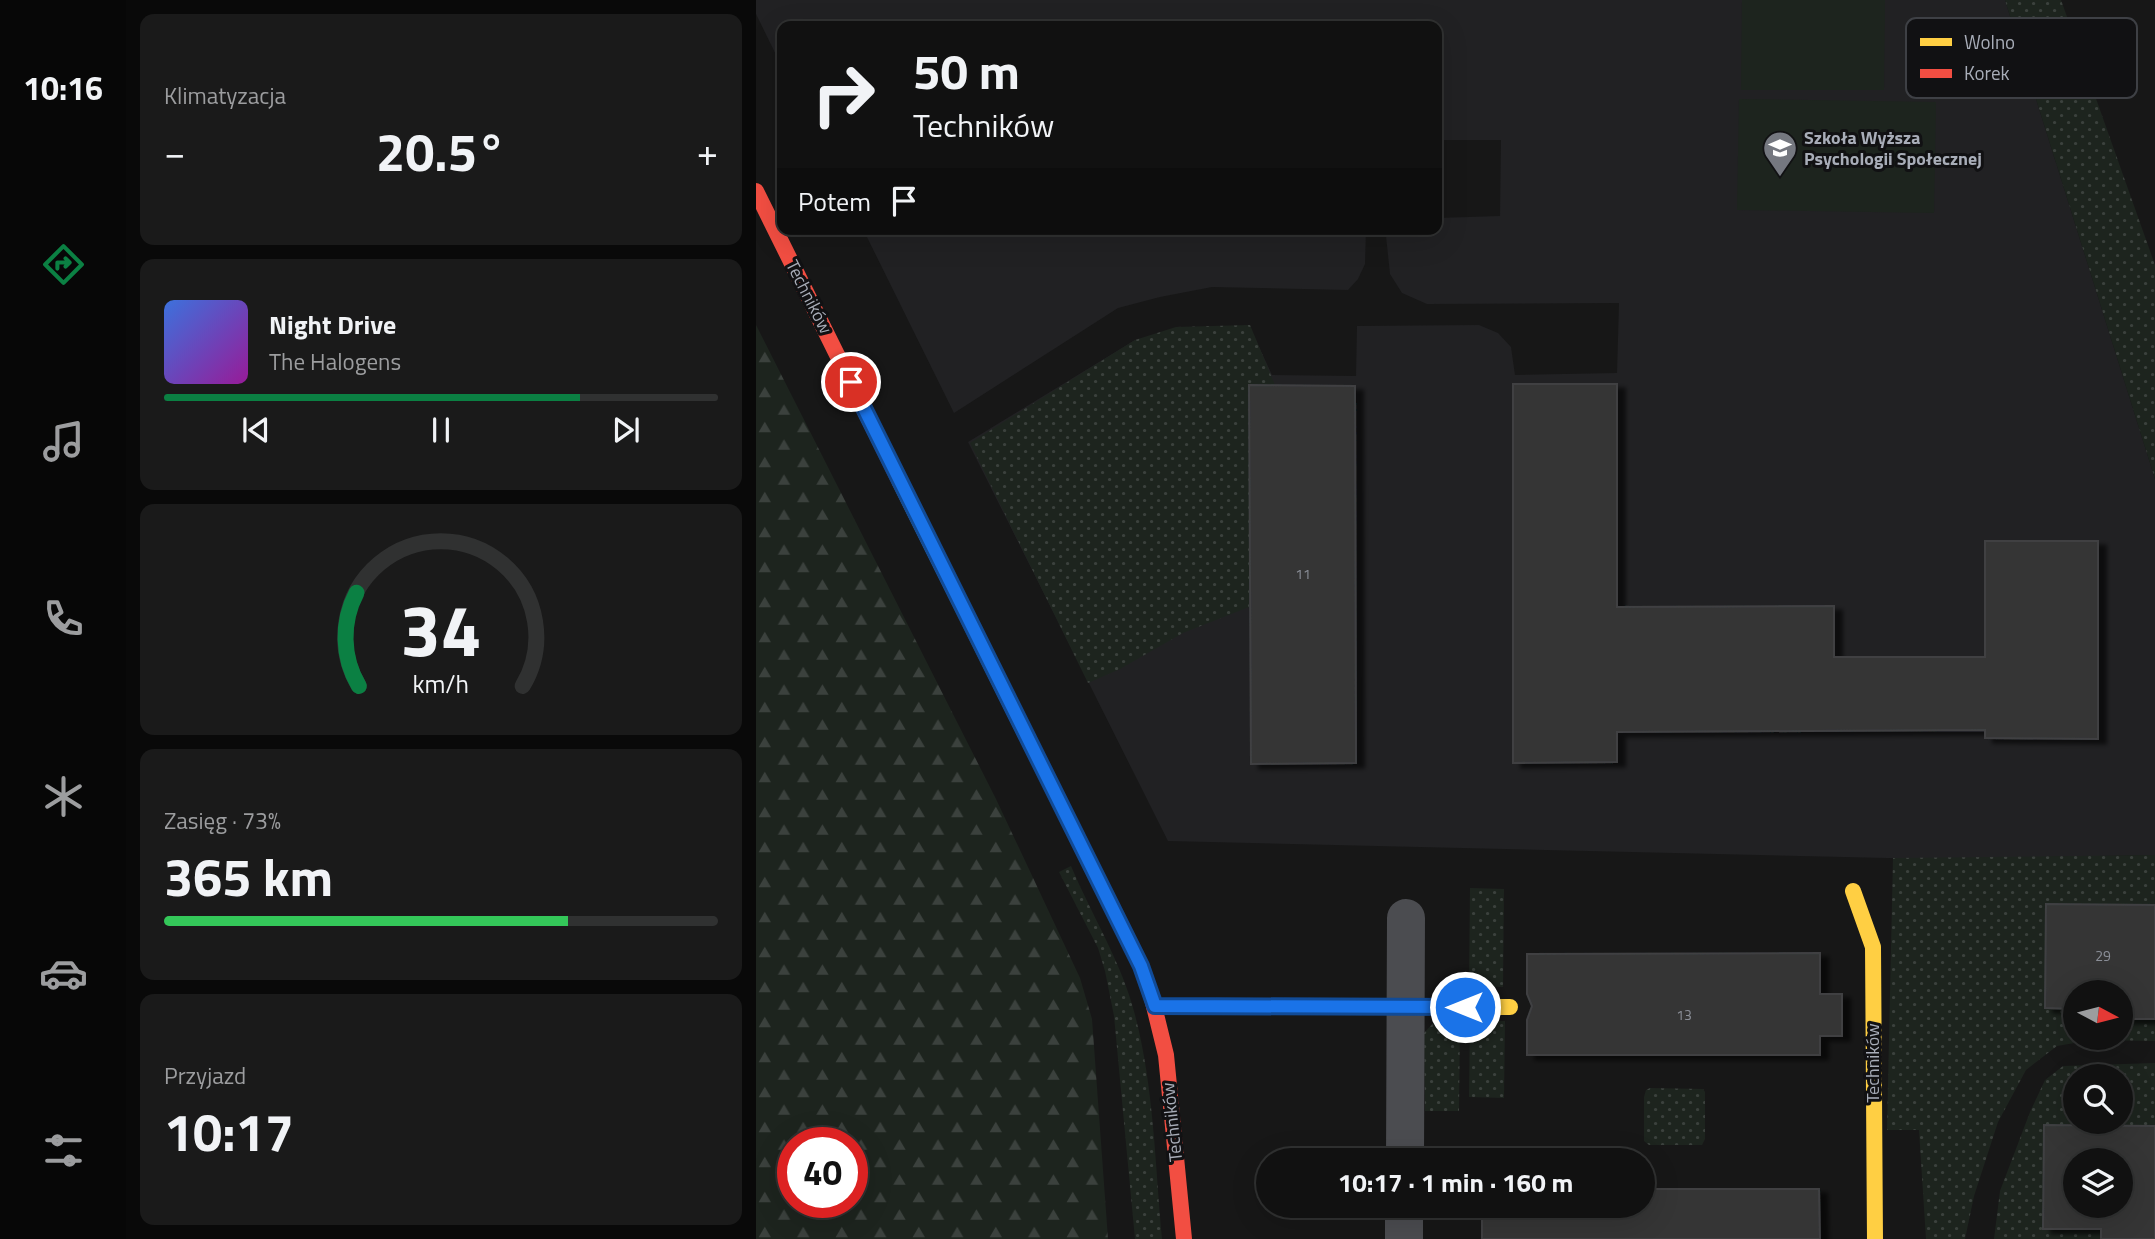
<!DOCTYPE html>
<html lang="pl">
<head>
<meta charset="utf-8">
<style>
	:root { --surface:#111; --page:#1a1a1a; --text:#f1f3f6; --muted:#9c9d9f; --line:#303131; --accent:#0b8043 }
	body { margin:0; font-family:"Titillium Web",sans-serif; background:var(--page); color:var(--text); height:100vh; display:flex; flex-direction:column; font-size:26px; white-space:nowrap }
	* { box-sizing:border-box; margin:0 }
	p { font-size:23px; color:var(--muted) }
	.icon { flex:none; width:38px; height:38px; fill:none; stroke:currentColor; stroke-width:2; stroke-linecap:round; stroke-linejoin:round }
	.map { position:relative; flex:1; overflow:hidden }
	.drawer { display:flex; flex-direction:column; gap:14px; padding:14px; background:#090909; width:630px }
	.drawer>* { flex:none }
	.top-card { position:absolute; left:21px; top:21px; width:665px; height:214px; border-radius:14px; box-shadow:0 7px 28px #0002,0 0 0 2px var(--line); background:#111; color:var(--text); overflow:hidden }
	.needle { width:46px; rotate:97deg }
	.buttons { position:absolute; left:1307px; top:980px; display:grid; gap:14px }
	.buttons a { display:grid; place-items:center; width:70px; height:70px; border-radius:50%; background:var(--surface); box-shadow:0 7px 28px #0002,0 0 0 2px var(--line); font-size:35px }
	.speed { position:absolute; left:21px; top:1127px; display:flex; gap:14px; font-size:35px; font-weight:700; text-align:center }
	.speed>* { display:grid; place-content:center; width:91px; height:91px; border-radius:50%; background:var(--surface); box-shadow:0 7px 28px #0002,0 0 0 2px var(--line); line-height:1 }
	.speed .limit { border:10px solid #d22; background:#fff; color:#111 }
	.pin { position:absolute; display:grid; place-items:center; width:60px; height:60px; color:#fff; margin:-30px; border:4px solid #fff; border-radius:50%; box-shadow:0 2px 7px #0007 }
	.me { position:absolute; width:77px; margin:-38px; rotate:270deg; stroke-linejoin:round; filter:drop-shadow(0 0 5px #0008) }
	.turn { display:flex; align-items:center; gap:24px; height:147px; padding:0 21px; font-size:32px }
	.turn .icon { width:91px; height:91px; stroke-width:2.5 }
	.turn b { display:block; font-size:49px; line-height:60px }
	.then { display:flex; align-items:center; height:66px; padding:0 21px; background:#0003; gap:14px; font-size:26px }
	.big { font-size:52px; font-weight:700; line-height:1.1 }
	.drawer .tile { flex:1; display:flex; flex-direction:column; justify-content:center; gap:10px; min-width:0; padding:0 24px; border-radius:14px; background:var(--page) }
	.drawer .dial { align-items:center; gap:0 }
	.dial svg { height:182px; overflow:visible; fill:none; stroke:var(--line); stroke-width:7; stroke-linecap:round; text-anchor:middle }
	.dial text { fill:var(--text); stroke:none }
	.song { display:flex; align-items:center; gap:21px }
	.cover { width:84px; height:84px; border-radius:10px; background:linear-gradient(135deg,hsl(220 70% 55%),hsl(300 70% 35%)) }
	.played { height:7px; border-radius:4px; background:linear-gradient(90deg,var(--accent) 75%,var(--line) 75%) }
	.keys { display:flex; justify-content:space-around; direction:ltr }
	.heat { display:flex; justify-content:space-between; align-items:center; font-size:38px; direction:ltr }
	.charge { height:10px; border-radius:5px; background:linear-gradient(90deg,#34c759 73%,var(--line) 0) }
	.trip { position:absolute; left:500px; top:1148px; width:399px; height:70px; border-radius:35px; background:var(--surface); box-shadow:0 7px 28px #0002,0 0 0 2px var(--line); font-weight:700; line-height:70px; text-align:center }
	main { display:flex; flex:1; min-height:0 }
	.dock { display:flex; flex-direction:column; width:126px; justify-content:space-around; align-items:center; background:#070707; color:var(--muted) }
	.dock .icon { width:49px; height:49px }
	.dock .selected { color:var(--accent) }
	.dock b { font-size:32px; color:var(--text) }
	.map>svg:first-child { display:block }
	.built { fill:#212123 }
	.grass { fill:url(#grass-dots); fill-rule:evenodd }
	.forest { fill:url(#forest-firs); fill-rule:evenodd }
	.green { fill:#1d241e }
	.building { fill:#353536; stroke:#3f4043; stroke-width:2; fill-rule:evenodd; filter:url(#shadow) }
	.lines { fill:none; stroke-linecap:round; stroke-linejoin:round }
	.street { stroke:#4b4c50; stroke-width:38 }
	.slow { stroke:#ffcf43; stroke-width:16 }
	.jam { stroke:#f24e42; stroke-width:16 }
	.route-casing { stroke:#114b97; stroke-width:18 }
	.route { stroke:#1a73e8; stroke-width:12 }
	.labels { text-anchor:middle; stroke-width:6; stroke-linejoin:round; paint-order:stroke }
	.number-label { font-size:14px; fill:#8b8f98 }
	.poi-label { font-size:18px; font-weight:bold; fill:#a8adb8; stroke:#111113; text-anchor:start }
	.street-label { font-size:18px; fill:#a8adb8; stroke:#111113 }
	.key { fill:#111113; stroke:#3e4045; stroke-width:2 }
	.key-label { font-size:19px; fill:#a8adb8 }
</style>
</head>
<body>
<main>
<nav class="dock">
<b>10:16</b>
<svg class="icon selected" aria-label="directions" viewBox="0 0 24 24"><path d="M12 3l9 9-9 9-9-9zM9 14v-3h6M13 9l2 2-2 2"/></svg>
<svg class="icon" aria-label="music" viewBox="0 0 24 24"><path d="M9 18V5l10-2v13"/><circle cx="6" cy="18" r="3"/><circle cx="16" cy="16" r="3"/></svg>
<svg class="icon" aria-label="phone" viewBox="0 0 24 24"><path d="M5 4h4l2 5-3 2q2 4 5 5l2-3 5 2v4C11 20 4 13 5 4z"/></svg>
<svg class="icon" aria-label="climate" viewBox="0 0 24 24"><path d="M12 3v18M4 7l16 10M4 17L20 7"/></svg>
<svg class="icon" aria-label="car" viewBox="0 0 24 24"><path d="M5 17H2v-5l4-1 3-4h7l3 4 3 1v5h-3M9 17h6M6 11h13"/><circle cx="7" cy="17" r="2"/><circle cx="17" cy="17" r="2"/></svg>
<svg class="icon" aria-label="filters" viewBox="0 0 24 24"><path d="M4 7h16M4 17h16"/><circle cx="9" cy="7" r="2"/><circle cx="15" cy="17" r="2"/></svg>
</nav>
<section class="drawer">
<div class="tile"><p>Klimatyzacja</p>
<div class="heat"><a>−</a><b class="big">20.5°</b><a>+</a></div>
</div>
<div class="tile">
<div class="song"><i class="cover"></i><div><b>Night Drive</b><p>The Halogens</p></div></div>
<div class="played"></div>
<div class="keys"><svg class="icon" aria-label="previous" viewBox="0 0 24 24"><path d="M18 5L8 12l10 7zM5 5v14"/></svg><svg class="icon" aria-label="pause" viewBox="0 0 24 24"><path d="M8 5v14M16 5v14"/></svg><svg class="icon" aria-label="next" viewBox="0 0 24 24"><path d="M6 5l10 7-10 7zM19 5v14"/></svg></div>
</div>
<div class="tile dial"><svg viewBox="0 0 100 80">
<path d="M14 69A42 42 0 1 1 86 69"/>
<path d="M14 69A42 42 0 0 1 13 28" stroke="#0b8043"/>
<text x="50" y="56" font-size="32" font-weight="700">34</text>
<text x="50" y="72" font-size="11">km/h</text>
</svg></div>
<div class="tile"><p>Zasięg · 73%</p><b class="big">365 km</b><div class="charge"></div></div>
<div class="tile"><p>Przyjazd</p><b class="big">10:17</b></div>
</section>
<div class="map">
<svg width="1399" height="1239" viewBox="0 0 1399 1239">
	<defs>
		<pattern id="grass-dots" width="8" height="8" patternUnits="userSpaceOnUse" patternTransform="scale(1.75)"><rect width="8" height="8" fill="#1d241e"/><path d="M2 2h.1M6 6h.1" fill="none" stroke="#3b413d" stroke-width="1.8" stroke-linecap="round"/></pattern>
		<pattern id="forest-firs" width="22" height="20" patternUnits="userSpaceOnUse" patternTransform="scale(1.75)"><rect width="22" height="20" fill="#1d241e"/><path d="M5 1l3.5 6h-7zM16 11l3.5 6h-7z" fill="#3b413d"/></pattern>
		<filter id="shadow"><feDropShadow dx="8" dy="4.5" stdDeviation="2" flood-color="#0009"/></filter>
	</defs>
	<rect width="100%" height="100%" fill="#171717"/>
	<!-- built -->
	<g class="built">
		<path d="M0 0H1249L1399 479V855L1175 859 412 841 212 442 379 340 493 325 516 375 600 376 601 326 723 325 742 333 755 347 759 375 861 373 863 303 671 304 646 293 634 274 630 236 649 229H681V218L744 216 745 140H681V26H26V67L0 14Z"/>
		<path d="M107 229H610L609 264 602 279 592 290 456 287 404 297 362 308 198 413Z"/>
	</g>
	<!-- grass -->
	<g class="grass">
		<path d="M1249 0H1305L1399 265V479Z"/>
		<path d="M494 325 519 385H493V607L427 633 364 669 332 683 214 443 379 340 420 327Z"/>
		<path d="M1399 855V1041L1336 1040 1301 1046 1270 1070 1242 1122 1218 1196 1209 1239H1170L1163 1130H1131L1137 858ZM1320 992H1365V1038H1320Z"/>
		<path d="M315 866C336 916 366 963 379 1015 398 1087 399 1165 406 1239H379L358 1016 349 971 342 948 303 872Z"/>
		<path d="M714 888 748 889 747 987 713 986Z"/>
		<path d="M680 1020 704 1021 703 1111H669L668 1033Z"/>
		<path d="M714 1021H749L748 1098 713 1097Z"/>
		<path d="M1399 1063V1239H1238L1244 1191 1274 1112 1289 1080 1307 1066ZM1320 1076H1365V1122H1320ZM1320 1160H1365V1206H1320Z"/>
		<path d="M894 1088 947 1089 949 1092V1139L946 1145H893L888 1141V1097L890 1090Z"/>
	</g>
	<!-- forest -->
	<path class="forest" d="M0 325 240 799 324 978 336 1019 352 1239H0ZM37 1143H96V1202H37Z"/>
	<!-- green -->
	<g class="green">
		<path d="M986 0H1129L1128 90H985Z"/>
		<path d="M983 99 1180 102 1178 213 981 210Z"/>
	</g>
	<!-- building -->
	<g class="building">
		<path d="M757 384H861V607L1078 606V657H1229V541H1342V739L1229 738V730L861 732V762L757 763Z"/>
		<path d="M493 385 599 386 600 763 495 764Z"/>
		<path d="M1290 904 1399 905V1019H1365V992H1320V1009L1289 1008Z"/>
		<path d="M1064 953V994H1086V1036H1064V1055H771V1020L776 1006 771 994V954Z"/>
		<path d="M1288 1125 1399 1126V1239H1345V1229H1287ZM1320 1160H1365V1206H1320Z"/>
		<path d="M887 1189H1063L1064 1239H726V1206H887Z"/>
	</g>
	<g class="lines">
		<!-- street -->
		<g class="street">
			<path d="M649 1160 650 918"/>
			<path d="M648 1239V1206"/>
		</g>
		<!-- slow -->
		<g class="slow">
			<path d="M144 482 385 966 395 994"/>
			<path d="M1097 891 1117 947 1119 1239"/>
			<path d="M399 1006 754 1007"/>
		</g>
		<!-- jam -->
		<g class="jam">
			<path d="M0 191 144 482"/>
			<path d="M395 994 410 1055 428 1239"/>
		</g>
	</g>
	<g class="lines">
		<!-- route casing -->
		<g class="route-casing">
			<path id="route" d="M95 382 385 966 399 1006 709 1007"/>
		</g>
		<!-- route -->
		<use href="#route" class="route"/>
	</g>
	<!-- icons -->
	<defs>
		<g id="university-pin" transform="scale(1.75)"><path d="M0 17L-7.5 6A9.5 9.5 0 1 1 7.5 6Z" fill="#757880" stroke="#111113"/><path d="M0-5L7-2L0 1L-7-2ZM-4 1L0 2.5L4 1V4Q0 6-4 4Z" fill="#fff"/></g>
	</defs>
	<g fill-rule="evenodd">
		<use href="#university-pin" x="1024" y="148"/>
	</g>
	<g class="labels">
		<!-- number labels -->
		<g class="number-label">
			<text x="547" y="579">11</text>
			<text x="1347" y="961">29</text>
			<text x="928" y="1020">13</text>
		</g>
		<!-- poi labels -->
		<g class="poi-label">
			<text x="1048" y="144">Szkoła Wyższa<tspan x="1048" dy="21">Psychologii Społecznej</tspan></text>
		</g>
		<!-- street labels -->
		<g class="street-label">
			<text transform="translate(53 297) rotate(63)" y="6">Techników</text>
			<text transform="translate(1117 1063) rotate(-90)" y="6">Techników</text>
			<text transform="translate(416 1122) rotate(-96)" y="6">Techników</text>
		</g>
	</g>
	<!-- legend -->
	<rect x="1150" y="18" width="231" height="80" rx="10" class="key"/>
	<rect x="1164" y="38" width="32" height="8" fill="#ffcf43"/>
	<rect x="1164" y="69" width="32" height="9" fill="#f24e42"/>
	<g class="key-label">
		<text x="1208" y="49">Wolno</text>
		<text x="1208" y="80">Korek</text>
	</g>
</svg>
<div class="buttons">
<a><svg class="needle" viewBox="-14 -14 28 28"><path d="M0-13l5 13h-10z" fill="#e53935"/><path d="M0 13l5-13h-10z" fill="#9c9d9f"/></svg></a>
<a><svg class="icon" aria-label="search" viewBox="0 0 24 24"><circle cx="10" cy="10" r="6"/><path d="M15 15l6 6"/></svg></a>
<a><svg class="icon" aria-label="layers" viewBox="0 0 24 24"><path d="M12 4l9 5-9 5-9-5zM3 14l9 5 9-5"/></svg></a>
</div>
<div class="speed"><div class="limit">40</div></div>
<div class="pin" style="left:95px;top:382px;background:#d93025"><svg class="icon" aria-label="arrive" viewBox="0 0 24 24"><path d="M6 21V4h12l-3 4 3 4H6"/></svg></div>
<svg class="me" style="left:709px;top:1007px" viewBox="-20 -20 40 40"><circle r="17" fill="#1a73e8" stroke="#fff" stroke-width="3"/><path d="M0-11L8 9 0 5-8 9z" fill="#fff"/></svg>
<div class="trip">10:17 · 1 min · 160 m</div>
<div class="top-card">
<div class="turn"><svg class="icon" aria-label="right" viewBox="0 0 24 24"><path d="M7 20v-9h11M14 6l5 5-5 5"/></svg><div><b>50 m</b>Techników</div></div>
<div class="then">Potem<svg class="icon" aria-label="arrive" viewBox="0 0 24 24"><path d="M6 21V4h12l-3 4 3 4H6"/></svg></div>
</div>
</div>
</main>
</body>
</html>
